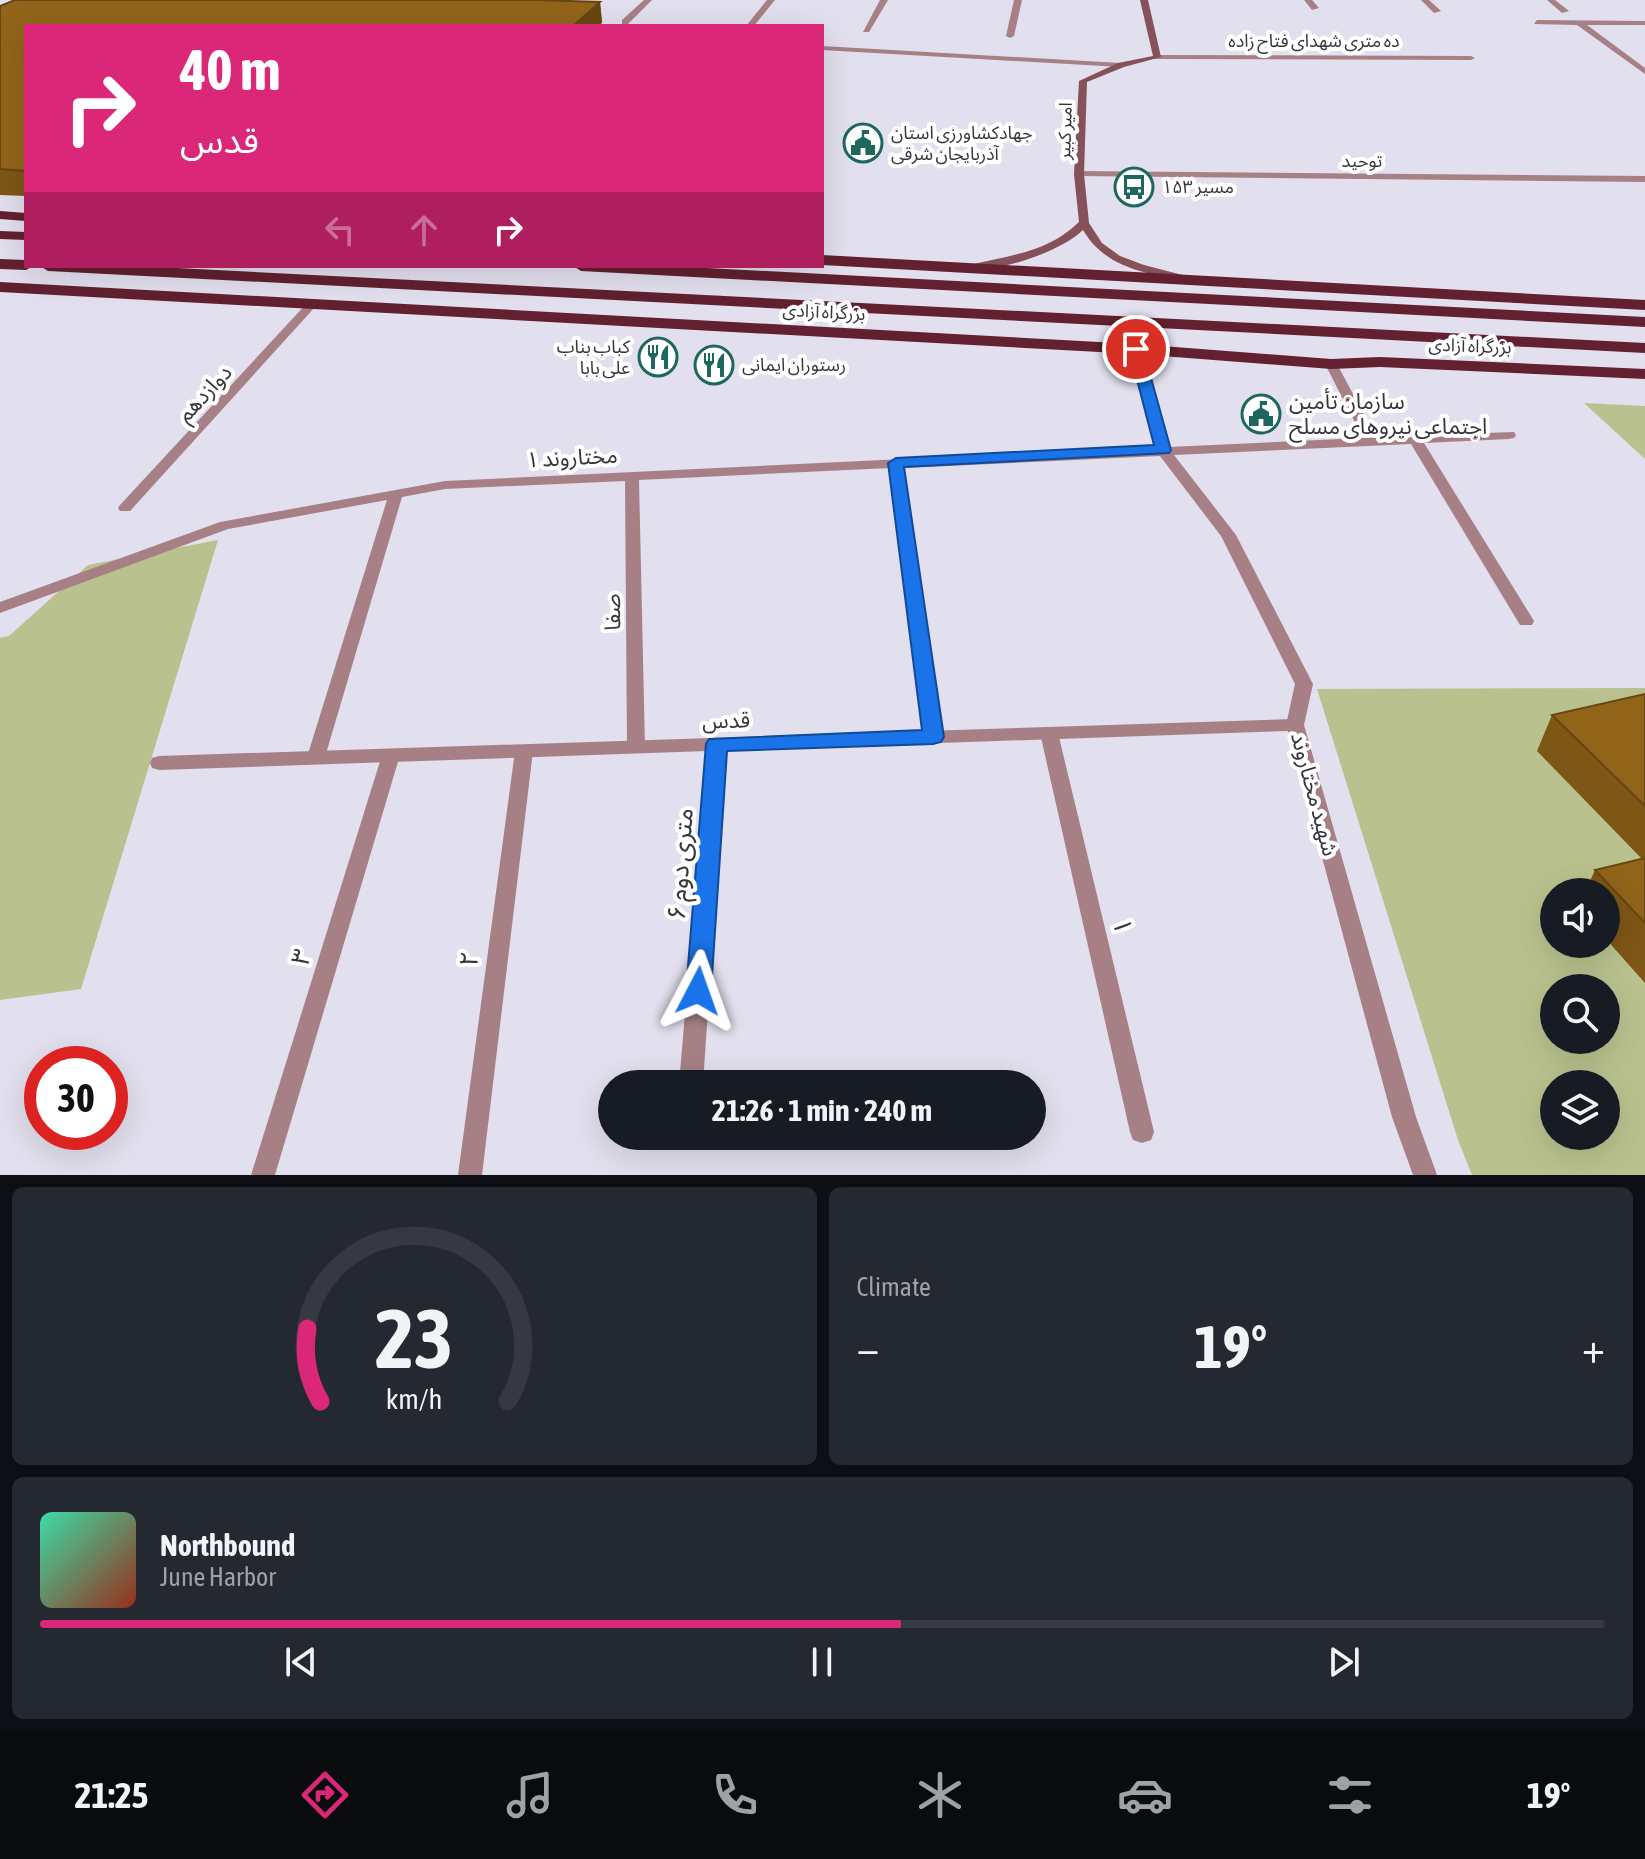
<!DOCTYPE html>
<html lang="en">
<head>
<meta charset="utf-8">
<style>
	:root { --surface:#171b24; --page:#242831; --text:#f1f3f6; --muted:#9ea1a6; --line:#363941; --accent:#db2777 }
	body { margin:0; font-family:"Asap Condensed","Noto Sans Arabic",sans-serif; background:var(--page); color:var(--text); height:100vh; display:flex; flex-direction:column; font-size:30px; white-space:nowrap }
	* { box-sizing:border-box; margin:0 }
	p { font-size:26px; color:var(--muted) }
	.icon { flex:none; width:44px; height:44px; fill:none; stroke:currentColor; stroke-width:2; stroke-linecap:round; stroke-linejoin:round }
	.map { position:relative; height:1175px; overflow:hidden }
	.drawer { display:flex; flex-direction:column; gap:12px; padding:12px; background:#0d0f14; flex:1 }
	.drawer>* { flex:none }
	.hud { position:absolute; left:24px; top:24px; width:800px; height:244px; border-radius:0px; box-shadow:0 8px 32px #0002; background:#db2777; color:#fff; overflow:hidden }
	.controls { position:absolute; left:1540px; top:878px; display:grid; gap:16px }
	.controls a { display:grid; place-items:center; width:80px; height:80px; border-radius:50%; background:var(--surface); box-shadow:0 8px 32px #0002; font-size:40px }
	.speed { position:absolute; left:24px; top:1046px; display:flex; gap:16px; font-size:40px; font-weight:700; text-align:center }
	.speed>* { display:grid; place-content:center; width:104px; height:104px; border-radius:50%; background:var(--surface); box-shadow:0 8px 32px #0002; line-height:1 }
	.speed .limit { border:12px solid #d22; background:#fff; color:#111 }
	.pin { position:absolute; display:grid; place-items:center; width:68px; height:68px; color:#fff; margin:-34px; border:4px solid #fff; border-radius:50%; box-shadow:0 2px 8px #0007 }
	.me { position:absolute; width:88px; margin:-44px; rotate:4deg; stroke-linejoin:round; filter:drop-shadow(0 0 6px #0008) }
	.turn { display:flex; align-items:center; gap:28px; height:168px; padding:0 24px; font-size:36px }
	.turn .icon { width:104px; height:104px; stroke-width:2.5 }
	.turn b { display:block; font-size:56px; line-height:68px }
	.lanes { display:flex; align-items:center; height:76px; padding:0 24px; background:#0003; justify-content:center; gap:40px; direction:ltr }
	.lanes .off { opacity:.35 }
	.big { font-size:60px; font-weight:700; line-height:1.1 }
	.drawer .tile { flex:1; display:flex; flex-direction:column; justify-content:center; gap:12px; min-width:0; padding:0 28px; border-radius:12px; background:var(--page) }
	.drawer .dial { align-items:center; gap:0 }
	.dial svg { height:208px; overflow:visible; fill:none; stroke:var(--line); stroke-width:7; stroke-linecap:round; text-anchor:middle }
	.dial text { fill:var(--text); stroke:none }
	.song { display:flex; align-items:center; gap:24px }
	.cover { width:96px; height:96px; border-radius:12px; background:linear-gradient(135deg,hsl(160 70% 55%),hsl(10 70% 35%)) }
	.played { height:8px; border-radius:4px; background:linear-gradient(90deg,var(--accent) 55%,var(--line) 55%) }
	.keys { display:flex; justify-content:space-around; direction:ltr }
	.heat { display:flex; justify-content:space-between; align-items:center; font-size:44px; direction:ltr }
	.drawer .tiles { flex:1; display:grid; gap:12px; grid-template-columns:1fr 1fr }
	.tile:last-child { grid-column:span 2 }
	.trip { position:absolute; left:598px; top:1070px; width:448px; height:80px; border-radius:40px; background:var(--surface); box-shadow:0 8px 32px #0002; font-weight:700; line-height:80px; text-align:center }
	.menu { display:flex; height:128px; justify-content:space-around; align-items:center; background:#090b0e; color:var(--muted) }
	.menu .icon { width:56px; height:56px }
	.menu .current { color:var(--accent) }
	.menu b { font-size:36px; color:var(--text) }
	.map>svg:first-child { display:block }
	.green { fill:#b9c28e; fill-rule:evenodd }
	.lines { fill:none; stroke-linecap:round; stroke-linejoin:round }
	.minor { fill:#a68085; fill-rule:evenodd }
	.tertiary { fill:#a68085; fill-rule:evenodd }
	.secondary { fill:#86525a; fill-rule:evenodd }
	.trunk { fill:#622030; fill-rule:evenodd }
	.wall { fill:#7e5616 }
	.shaded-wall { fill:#664612 }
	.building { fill:#92641a; stroke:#664612; stroke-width:2 }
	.route { fill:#1a73e8; stroke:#114b97; stroke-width:2 }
	.labels { text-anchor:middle; stroke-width:8; stroke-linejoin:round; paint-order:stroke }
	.far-street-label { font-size:18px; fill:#36353a; stroke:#fff }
	.far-poi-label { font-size:18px; fill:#36353a; stroke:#fff; text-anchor:start }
	.street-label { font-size:22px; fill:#36353a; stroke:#fff }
	.poi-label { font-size:22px; fill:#36353a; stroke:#fff; text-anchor:start }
	.near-street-label { font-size:26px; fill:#36353a; stroke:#fff }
</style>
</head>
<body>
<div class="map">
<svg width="1645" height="1175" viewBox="0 0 1645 1175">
	<rect width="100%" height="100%" fill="#e2dfee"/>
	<!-- green -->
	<g class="green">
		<path d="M1584 403 1645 406V459Z"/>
		<path d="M218 540 81 989 0 1000V638L9 636 88 565Z"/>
		<path d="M1645 688V1175H1472L1458 1140 1317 689ZM1554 892H1606V944H1554ZM1554 988H1606V1040H1554ZM1554 1084H1606V1136H1554Z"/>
	</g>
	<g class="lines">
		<!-- minor -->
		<g class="minor">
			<path d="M644 0H652L628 24H622V20Z"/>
			<path d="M767 0H775L754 26H746Z"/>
			<path d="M880 0H888L869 32H863Z"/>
			<path d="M1014 0H1022L1014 36 1010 38 1006 36Z"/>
			<path d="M1304 0H1312L1319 8 1312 10Z"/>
			<path d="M1421 0H1429L1441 11 1434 13Z"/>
			<path d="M1547 0H1555L1569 11 1562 13Z"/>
			<path d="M1537 20 1645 21V25H1587L1645 68V74L1577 25 1534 24Z"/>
			<path d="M822 46 1121 63 1125 65 1121 67 822 50Z"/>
			<path d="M1157 55 1471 56 1475 58 1471 60 1154 59Z"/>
			<path d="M1079 171 1645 176V182L1076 176 1074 174Z"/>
			<path d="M312 300 316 302V306L130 511H120L118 508 120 505 308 302Z"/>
			<path d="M1136 345 1142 349 1169 447 1363 438 1325 364 1331 360 1337 364 1376 437 1514 432 1516 435 1514 438 1509 439 1424 443 1534 621 1532 625H1520L1411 444 1174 455 1236 535 1313 684 1304 725 1301 729H1289L1286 725 1295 684 1221 536 1160 456 904 468 942 737 939 741H927L924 737 890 468 639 480 645 747 643 752H629L627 747 625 481 445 489 402 497 325 757 323 762H309L307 757 387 500 228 529 0 613V602L220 522 445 481 1155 447 1130 349Z"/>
			<path d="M1049 727 1055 729 1058 733 1154 1132 1151 1140 1142 1143 1133 1140 1130 1132 1040 733 1043 729Z"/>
			<path d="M717 738 723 740 726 744 703 1084H679L708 744 711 740Z"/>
			<path d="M524 745 531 746 533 751 482 1175H458L515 751 517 746Z"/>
			<path d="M391 749 398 750 400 755 275 1175H251L382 755 384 750Z"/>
		</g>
		<!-- tertiary -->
		<path class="tertiary" d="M1295 719 1301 721 1304 725 1416 1117 1437 1175H1413L1392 1117 1288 731 159 770 152 768 150 763 152 758 159 756Z"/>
		<!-- secondary -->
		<path class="secondary" d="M1140 0H1148L1161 57 1124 67 1087 82 1084 174 1089 223 1102 243 1120 256 1144 265 1194 278 1188 281C1147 274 1105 268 1083 230 1061 252 996 273 965 270V266C1006 256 1048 253 1079 222L1074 174 1079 81 1118 63 1153 56Z"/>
		<!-- trunk -->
		<g class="trunk">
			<path d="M0 211 26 213V221L0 219Z"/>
			<path d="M0 231 26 232V240L0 239Z"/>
			<path d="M822 255 1645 300V310L822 265Z"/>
			<path d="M0 259 26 260V266H33L26 270 0 269Z"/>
			<path d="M40 266H138L1645 343V353L48 271Z"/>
			<path d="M573 266H669L1645 317V327L581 271Z"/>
			<path d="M0 282 1136 344 1331 359 1380 357 1645 369V379L1380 367 1331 369 1136 354 0 292Z"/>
		</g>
	</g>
	<!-- wall -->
	<g class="wall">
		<path d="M600 2 602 23 26 26V196L0 195V6Z"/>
		<path d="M1645 694V983L1606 939V892H1585L1595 870 1642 859 1537 751 1552 715Z"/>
	</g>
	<!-- shaded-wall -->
	<path class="shaded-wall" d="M600 2 602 23 598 26H573Z"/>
	<!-- building -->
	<g class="building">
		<path d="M15 0H538L600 2 573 26H26V171L0 169V6Z"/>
		<path d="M1645 694V806L1552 715Z"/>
		<path d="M1645 858V923L1595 870Z"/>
	</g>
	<!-- route -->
	<path class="route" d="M1136 344 1143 349 1171 450 1169 453 904 467 944 737 941 742 933 744 727 751 711 991 707 999 698 1002 689 999 686 991 706 744 709 739 922 730 888 463 896 458 1154 445 1129 349Z"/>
	<!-- icons -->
	<defs>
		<g id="civic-ring" transform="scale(2)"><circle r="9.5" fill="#fff" stroke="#1d675e" stroke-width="1.5"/><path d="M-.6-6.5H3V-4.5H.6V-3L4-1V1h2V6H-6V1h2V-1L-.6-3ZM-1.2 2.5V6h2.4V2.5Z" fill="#1d675e"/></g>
		<g id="bus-ring" transform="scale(2)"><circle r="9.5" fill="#fff" stroke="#1d675e" stroke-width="1.5"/><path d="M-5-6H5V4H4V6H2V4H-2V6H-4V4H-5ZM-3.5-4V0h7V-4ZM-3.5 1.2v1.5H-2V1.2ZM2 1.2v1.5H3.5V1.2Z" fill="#1d675e"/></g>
		<g id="restaurant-ring" transform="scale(2)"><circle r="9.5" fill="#fff" stroke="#1d675e" stroke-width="1.5"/><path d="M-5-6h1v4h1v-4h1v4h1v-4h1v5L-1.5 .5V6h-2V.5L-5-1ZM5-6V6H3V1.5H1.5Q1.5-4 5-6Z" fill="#1d675e"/></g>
	</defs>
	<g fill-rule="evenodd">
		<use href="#civic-ring" x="863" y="143"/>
		<use href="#bus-ring" x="1134" y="187"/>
		<use href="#restaurant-ring" x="658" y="357"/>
		<use href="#restaurant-ring" x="714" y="365"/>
		<use href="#civic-ring" x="1261" y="414"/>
	</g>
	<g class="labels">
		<!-- far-street labels -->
		<g class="far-street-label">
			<text x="1314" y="47">ده متری شهدای فتاح زاده</text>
			<text transform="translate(1065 131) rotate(-88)" y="6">امیر کبیر</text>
			<text x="1362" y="167">توحید</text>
			<text transform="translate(824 312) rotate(3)" y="6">بزرگراه آزادی</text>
			<text transform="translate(1470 346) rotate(2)" y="6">بزرگراه آزادی</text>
		</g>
		<!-- far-poi labels -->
		<g class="far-poi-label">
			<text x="891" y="139">جهادکشاورزی استان<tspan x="891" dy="21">آذربایجان شرقی</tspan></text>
			<text x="1162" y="193">مسیر ۱۵۳</text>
			<text x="630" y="353" text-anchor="end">کباب بناب<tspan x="630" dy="21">علی بابا</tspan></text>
			<text x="742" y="371">رستوران ایمانی</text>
		</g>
		<!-- street labels -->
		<g class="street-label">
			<text transform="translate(204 393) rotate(-47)" y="8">دوازدهم</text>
			<text transform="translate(572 457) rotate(-3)" y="8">مختاروند ۱</text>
			<text transform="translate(612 612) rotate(-91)" y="8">صفا</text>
			<text transform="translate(726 720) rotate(-2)" y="8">قدس</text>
			<text transform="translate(1315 794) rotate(75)" y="8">شهید مختاروند</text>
		</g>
		<!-- poi labels -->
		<g class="poi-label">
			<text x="1289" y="409">سازمان تأمین<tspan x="1289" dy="25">اجتماعی نیروهای مسلح</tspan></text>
		</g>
		<!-- near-street labels -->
		<g class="near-street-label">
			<text transform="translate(680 864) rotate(-86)" y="9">۶ متری دوم</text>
			<text transform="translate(1123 926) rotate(77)" y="9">۱</text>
			<text transform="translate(301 957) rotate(-73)" y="9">۳</text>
			<text transform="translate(469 959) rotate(-83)" y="9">۲</text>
		</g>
	</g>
</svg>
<div class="controls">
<a><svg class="icon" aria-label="sound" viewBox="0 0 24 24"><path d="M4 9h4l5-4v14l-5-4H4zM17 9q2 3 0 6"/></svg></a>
<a><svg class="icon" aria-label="search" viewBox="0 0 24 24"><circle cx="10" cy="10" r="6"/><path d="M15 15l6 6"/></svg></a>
<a><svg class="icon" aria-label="layers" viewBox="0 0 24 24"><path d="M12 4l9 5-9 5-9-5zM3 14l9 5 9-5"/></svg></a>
</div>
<div class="speed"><div class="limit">30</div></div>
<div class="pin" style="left:1136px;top:349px;background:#d93025"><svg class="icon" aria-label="arrive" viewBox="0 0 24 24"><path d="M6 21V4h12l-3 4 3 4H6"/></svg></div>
<svg class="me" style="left:698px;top:991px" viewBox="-20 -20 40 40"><path d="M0-17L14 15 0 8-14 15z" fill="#1a73e8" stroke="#fff" stroke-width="4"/></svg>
<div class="trip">21:26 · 1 min · 240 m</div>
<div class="hud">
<div class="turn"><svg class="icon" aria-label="right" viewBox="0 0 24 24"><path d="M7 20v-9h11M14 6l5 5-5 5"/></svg><div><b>40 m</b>قدس</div></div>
<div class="lanes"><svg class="icon off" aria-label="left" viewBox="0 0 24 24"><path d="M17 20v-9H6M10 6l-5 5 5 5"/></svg><svg class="icon off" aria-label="ahead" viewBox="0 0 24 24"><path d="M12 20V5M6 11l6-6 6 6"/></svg><svg class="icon" aria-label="right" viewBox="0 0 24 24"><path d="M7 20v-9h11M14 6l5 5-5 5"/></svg></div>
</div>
</div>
<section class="drawer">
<div class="tiles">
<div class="tile dial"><svg viewBox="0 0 100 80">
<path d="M14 69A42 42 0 1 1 86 69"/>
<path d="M14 69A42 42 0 0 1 9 41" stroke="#db2777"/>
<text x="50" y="56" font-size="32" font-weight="700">23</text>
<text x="50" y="72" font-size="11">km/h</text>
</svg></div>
<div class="tile"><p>Climate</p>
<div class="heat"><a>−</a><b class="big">19°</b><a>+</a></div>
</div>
<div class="tile">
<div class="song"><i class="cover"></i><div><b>Northbound</b><p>June Harbor</p></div></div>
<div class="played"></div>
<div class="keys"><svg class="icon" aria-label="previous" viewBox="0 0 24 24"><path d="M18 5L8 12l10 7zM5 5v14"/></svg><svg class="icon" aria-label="pause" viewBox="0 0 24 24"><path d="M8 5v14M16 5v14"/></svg><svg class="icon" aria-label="next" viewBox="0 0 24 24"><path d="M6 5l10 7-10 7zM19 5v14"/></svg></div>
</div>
</div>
</section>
<nav class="menu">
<b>21:25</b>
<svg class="icon current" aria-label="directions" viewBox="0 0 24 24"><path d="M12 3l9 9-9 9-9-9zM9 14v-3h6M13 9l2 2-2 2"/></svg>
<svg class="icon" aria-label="music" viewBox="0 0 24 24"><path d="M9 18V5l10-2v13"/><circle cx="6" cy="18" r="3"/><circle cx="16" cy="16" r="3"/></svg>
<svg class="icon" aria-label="phone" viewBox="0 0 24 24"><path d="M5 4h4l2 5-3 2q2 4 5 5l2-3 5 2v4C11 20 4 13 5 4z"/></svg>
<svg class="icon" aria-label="climate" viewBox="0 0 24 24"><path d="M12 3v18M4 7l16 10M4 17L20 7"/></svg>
<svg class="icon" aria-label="car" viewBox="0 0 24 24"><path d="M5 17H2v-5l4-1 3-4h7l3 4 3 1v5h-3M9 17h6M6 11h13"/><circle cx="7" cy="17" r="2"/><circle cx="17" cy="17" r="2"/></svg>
<svg class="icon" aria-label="filters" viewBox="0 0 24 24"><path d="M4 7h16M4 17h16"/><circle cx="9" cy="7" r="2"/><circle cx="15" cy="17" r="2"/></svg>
<b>19°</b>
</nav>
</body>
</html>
